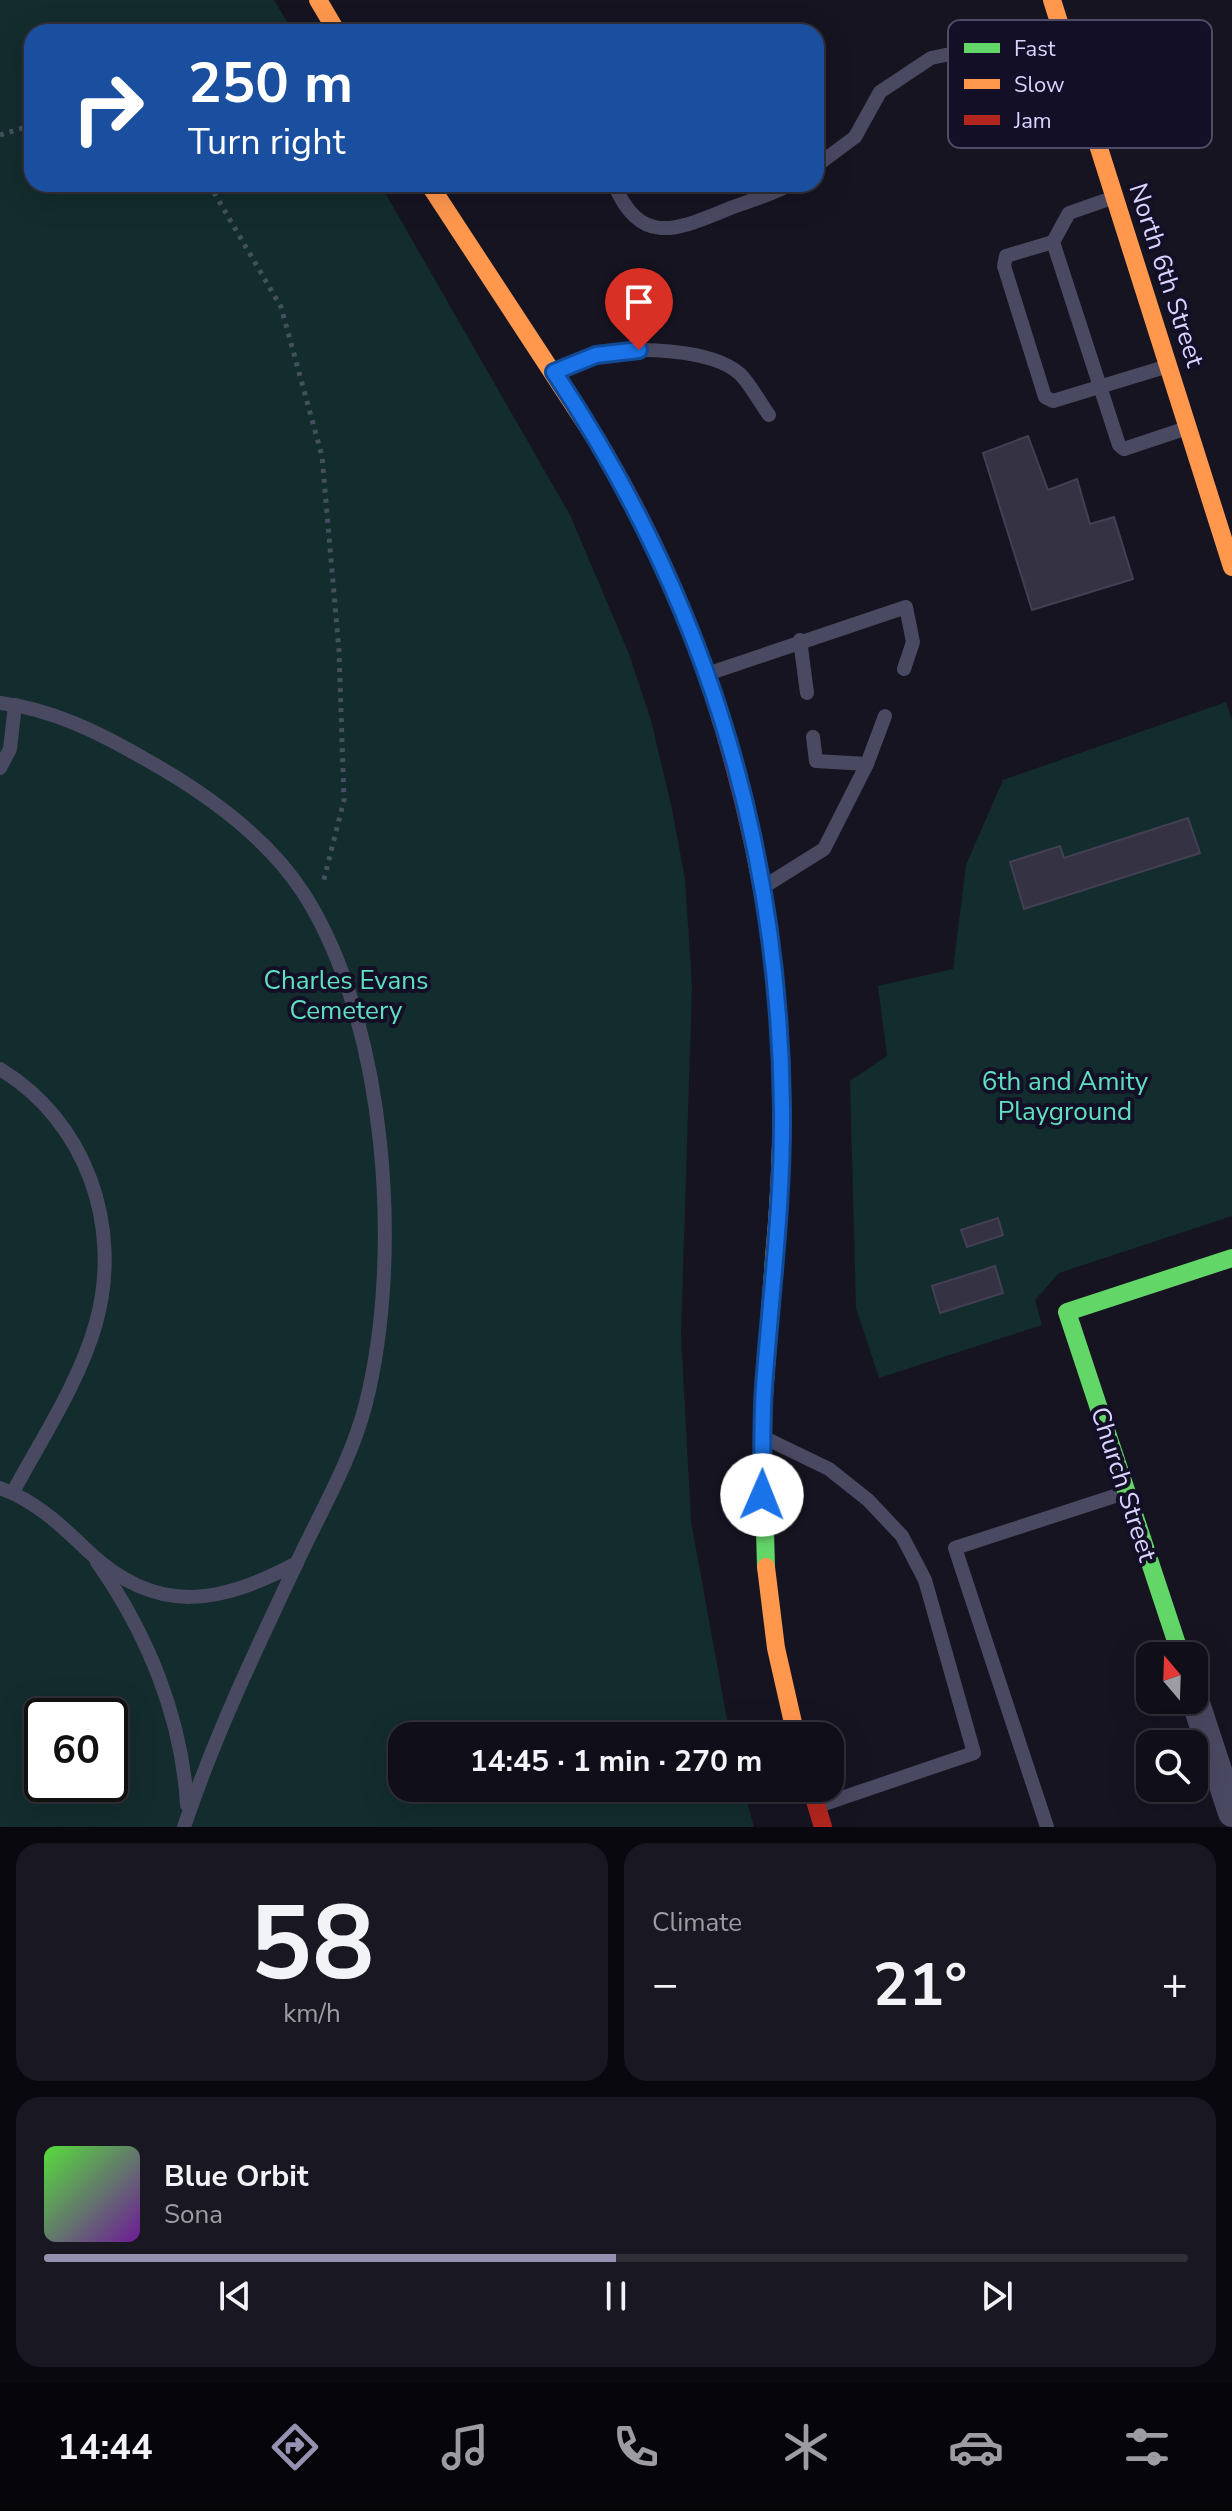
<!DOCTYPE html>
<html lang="en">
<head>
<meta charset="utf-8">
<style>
	:root { --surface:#100f19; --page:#191822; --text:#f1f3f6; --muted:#9c9ca2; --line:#302f38; --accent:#9591b1 }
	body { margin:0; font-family:"Nunito Sans",sans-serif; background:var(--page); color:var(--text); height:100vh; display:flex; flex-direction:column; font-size:30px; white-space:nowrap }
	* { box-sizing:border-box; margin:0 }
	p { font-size:26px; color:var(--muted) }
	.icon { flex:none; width:44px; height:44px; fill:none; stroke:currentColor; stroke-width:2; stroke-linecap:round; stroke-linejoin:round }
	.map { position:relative; height:1827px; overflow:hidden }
	.details { display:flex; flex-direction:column; gap:16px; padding:16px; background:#09080e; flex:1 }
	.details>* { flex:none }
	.guide { position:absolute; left:24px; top:24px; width:800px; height:168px; border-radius:24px; box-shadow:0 8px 32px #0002,0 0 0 2px var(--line); background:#1a4fa0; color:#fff; overflow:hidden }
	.needle { width:52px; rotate:341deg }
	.fabs { position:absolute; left:1136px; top:1642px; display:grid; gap:16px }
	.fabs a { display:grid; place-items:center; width:72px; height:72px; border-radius:16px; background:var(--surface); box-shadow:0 8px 32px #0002,0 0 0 2px var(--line); font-size:40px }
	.speed { position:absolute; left:24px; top:1698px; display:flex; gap:16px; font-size:40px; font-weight:700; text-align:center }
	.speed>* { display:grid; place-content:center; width:104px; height:104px; border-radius:50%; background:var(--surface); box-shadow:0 8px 32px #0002,0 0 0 2px var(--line); line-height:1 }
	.speed .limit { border:4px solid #111; border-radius:12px; background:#fff; color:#111 }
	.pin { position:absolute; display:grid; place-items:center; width:68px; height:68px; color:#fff; margin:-82px -34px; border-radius:50% 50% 50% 0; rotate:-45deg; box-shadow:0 0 8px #0007 }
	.pin .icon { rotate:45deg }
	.me { position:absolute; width:88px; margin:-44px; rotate:1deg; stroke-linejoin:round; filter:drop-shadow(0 0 6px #0008) }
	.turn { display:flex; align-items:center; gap:28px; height:168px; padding:0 32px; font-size:36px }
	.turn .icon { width:104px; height:104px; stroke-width:2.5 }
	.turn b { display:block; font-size:56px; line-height:68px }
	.big { font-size:60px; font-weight:700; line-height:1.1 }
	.details .tile { flex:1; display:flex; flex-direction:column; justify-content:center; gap:12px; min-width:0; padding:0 28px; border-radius:24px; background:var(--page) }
	.details .dial { align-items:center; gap:0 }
	.dial b { font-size:104px; line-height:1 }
	.song { display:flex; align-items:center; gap:24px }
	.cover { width:96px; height:96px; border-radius:12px; background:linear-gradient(135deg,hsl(110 70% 55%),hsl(280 70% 35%)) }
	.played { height:8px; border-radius:4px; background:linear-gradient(90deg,var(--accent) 50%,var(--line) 50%) }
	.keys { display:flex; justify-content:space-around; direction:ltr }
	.heat { display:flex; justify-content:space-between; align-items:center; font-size:44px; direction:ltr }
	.details .tiles { flex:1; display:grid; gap:16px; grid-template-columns:1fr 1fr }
	.tile:last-child { grid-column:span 2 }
	.trip { position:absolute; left:388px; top:1722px; width:456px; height:80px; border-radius:24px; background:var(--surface); box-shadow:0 8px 32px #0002,0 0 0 2px var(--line); font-weight:700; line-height:80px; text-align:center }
	.tabs { display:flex; height:128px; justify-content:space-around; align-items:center; background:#06060a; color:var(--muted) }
	.tabs .icon { width:56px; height:56px }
	.tabs .selected { color:var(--accent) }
	.tabs b { font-size:36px; color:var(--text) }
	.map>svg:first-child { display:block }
	.green { fill:#132c2d; fill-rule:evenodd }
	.building { fill:#343243; stroke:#433f54; stroke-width:2 }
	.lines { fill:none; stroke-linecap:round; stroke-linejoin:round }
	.path { stroke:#44505f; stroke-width:5; stroke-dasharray:4 6; stroke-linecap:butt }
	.lane { stroke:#4a4962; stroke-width:14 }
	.street { stroke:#4a4962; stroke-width:28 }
	.fast { stroke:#63d668; stroke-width:18 }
	.slow { stroke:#ff974d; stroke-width:18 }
	.jam { stroke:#b3261e; stroke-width:18 }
	.route-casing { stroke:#114b97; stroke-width:20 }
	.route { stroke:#1a73e8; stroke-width:14 }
	.labels { text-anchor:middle; stroke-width:8; stroke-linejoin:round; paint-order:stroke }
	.street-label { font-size:26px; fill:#d9d4ff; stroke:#130f26 }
	.park-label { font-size:26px; fill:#5fe0c0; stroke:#130f26 }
	.key { fill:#130f26; stroke:#4e4a67; stroke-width:2 }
	.key-label { font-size:22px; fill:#d9d4ff }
</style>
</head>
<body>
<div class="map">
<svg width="1232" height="1827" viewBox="0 0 1232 1827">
	<rect width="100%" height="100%" fill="#161421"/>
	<!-- green -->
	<g class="green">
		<path d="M0 0H274L293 32H32V184H380L570 515 629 654 651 720 672 809 685 879 692 986 681 1335 691 1521 730 1736H402V1788H743L754 1827H0ZM42 1716H110V1784H42Z"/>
		<path d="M1226 702 1232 720V1216L1059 1273 1035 1300 1042 1325 879 1378 856 1308 850 1081 887 1056 878 986 953 969 966 865 1003 780Z"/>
	</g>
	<!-- building -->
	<g class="building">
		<path d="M1028 436 1048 490 1077 479 1090 524 1114 517 1133 579 1032 610 983 453Z"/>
		<path d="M1188 818 1200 853 1024 909 1010 862 1060 846 1064 858Z"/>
		<path d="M998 1218 1003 1235 967 1247 961 1230Z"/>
		<path d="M995 1266 1003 1293 940 1313 932 1286Z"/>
	</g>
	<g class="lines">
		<!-- path -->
		<g class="path">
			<path d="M0 135 32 125"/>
			<path d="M209 184 281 307 322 456 339 651 344 800 323 883"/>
		</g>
		<!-- lane -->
		<g class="lane">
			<path d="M816 166 855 137 880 92 931 58 1008 42 1057 26"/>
			<path d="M614 184C642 251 682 227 733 207 752 200 774 194 791 184"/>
			<path d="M1112 198 1069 213 1053 242 1119 445 1124 449 1184 429"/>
			<path d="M1053 242 1006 256 1004 266 1045 397 1053 401 1165 367"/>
			<path d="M558 371C571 365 585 357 599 354 635 347 711 348 740 374 751 385 760 403 769 415"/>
			<path d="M800 640 807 693"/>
			<path d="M713 672 906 607 913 642 904 669"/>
			<path d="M0 703C52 709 100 733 145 759 204 792 267 836 304 894 387 1024 403 1256 366 1403 353 1455 325 1504 302 1552 259 1643 216 1732 184 1827"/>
			<path d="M813 737 816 761 867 764"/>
			<path d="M0 768 10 749 15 705"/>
			<path d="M765 886 824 849 867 764 885 716"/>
			<path d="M0 1069C86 1121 123 1226 96 1323 79 1383 42 1438 13 1492"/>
			<path d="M767 1439 829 1469 868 1500 902 1536 925 1580 974 1753 821 1805"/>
			<path d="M0 1488C35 1500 63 1527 89 1552 158 1617 221 1603 297 1563"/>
			<path d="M97 1562C147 1633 182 1717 187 1805"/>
			<path d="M1047 1827 955 1548 1124 1493"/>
		</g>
		<!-- street -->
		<path class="street" d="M1194 1697 1232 1813"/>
		<!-- fast -->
		<g class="fast">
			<path d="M766 1567 762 1422 774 1258"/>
			<path d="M1181 1656 1067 1312 1232 1258"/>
		</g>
		<!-- slow -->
		<g class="slow">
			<path d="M318 0 337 32"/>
			<path d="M1052 0 1232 567"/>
			<path d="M429 184 605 453"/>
			<path d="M755 853C784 985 787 1124 774 1258"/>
			<path d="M766 1567 776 1648 796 1736"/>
		</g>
		<!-- jam -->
		<g class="jam">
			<path d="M605 453C679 578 725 711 755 853"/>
			<path d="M811 1788 823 1827"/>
		</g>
	</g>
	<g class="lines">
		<!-- route casing -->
		<g class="route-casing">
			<path id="route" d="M639 350 596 355 554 372C703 596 779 838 782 1108 783 1197 772 1285 765 1374 761 1414 763 1455 762 1495"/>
		</g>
		<!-- route -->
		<use href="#route" class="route"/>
	</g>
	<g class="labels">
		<!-- street labels -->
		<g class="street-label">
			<text transform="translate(1167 275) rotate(72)" y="9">North 6th Street</text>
			<text transform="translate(1124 1484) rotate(72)" y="9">Church Street</text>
		</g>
		<!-- park labels -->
		<g class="park-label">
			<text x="346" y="989">Charles Evans<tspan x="346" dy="30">Cemetery</tspan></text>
			<text x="1065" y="1090">6th and Amity<tspan x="1065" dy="30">Playground</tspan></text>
		</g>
	</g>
	<!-- legend -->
	<rect x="948" y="20" width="264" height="128" rx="12" class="key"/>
	<rect x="964" y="43" width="36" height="10" fill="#63d668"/>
	<rect x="964" y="79" width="36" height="10" fill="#ff974d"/>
	<rect x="964" y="115" width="36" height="10" fill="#b3261e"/>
	<g class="key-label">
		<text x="1014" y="56">Fast</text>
		<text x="1014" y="92">Slow</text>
		<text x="1014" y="128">Jam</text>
	</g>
</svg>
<div class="fabs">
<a><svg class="needle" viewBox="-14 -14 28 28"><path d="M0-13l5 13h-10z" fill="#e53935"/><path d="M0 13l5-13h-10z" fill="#9c9ca2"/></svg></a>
<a><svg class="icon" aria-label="search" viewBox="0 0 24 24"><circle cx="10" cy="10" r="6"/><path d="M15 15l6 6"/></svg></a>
</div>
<div class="speed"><div class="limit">60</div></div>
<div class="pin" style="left:639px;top:350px;background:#d93025"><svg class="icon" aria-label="arrive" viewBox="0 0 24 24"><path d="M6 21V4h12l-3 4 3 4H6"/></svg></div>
<svg class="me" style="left:762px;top:1495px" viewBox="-20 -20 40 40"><circle r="19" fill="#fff"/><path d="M0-13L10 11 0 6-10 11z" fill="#1a73e8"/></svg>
<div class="trip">14:45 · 1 min · 270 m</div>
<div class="guide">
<div class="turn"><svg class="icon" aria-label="right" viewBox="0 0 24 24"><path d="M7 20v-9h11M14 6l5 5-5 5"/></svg><div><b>250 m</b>Turn right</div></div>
</div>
</div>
<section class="details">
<div class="tiles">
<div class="tile dial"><b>58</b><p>km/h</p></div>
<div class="tile"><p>Climate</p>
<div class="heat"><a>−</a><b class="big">21°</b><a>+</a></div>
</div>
<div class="tile">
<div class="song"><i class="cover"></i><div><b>Blue Orbit</b><p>Sona</p></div></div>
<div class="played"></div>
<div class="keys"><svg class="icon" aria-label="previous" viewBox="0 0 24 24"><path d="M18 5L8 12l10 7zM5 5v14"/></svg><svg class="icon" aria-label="pause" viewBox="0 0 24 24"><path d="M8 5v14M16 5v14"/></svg><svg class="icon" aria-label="next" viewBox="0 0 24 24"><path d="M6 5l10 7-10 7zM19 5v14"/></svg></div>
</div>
</div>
</section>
<nav class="tabs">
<b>14:44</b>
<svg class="icon selected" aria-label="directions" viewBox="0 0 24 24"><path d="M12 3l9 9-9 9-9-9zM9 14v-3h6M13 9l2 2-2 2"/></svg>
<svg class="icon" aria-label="music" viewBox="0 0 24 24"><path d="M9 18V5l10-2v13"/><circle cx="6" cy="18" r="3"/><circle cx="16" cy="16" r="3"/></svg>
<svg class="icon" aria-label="phone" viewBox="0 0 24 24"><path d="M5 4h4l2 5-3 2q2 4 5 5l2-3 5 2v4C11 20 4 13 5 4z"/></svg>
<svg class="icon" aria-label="climate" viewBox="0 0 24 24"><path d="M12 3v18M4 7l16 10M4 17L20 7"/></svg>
<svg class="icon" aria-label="car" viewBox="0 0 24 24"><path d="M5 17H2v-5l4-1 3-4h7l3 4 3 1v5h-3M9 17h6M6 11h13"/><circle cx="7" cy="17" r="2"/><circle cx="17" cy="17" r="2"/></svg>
<svg class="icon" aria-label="filters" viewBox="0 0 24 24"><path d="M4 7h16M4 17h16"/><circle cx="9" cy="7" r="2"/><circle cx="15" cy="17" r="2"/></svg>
</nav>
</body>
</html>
